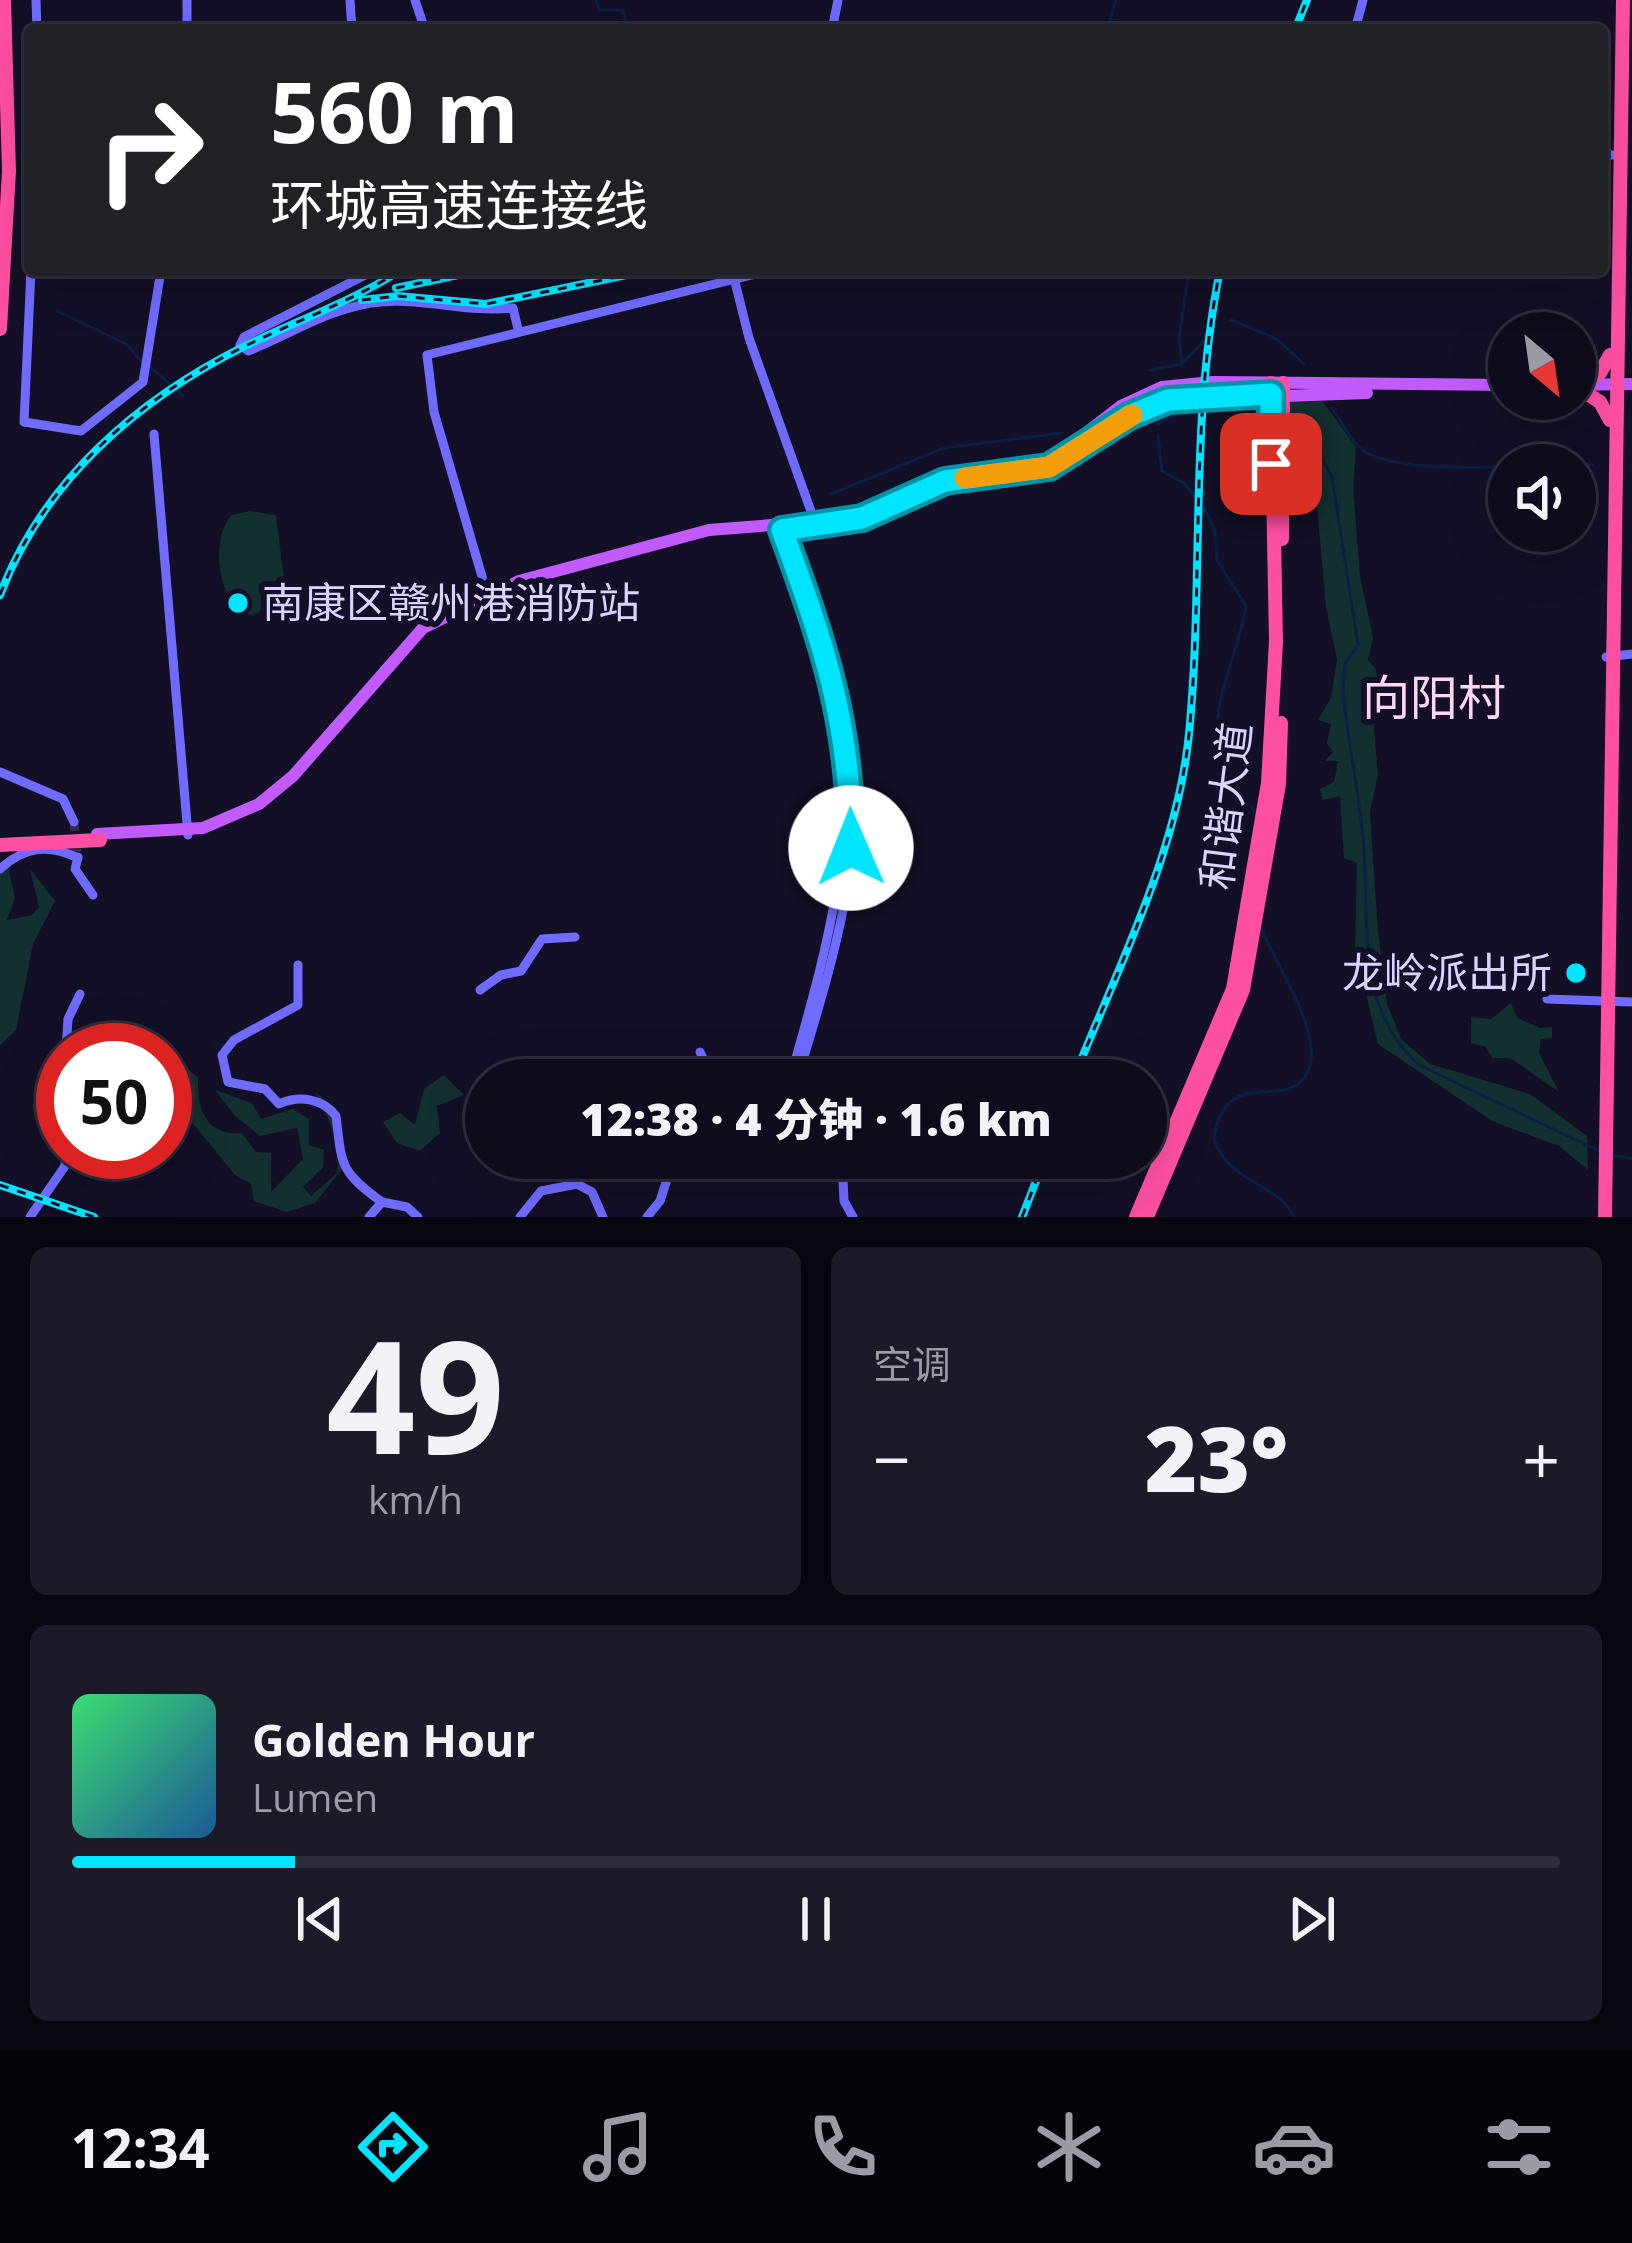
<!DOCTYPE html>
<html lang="zh">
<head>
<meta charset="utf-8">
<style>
	:root { --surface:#0e0b1c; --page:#1c1929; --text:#f1f3f6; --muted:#9b9ba3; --line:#2e2b3b; --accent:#00e5ff }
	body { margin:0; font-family:"Open Sans","Noto Sans SC",sans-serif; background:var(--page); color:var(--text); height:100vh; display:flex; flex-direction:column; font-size:45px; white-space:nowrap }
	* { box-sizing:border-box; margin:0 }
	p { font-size:39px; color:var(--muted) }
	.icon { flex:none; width:66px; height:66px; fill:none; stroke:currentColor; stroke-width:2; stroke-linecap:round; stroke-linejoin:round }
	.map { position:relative; height:1217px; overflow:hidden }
	.panel { display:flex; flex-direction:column; gap:30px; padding:30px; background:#08060f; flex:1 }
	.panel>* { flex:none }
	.banner { position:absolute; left:24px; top:24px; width:1584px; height:252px; border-radius:12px; box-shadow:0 12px 48px #0002,0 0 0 3px var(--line); background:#202124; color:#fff; overflow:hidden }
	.needle { width:78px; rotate:151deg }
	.fabs { position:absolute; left:1488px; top:312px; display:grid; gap:24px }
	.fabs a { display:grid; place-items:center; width:108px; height:108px; border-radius:50%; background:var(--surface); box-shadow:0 12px 48px #0002,0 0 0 3px var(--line); font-size:60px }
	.speed { position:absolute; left:36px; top:1023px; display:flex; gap:24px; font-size:60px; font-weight:700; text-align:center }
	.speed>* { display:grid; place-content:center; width:156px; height:156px; border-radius:50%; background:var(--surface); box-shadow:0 12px 48px #0002,0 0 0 3px var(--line); line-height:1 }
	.speed .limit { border:18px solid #d22; background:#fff; color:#111 }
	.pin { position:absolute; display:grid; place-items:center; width:102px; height:102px; color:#fff; margin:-51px; border-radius:24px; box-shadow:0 6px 18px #0006 }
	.me { position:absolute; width:132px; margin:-66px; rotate:359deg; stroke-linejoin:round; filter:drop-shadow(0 0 9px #0008) }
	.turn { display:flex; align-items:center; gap:42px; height:252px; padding:0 48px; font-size:54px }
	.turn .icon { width:156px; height:156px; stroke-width:2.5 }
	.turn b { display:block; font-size:84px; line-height:102px }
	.big { font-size:90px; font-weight:800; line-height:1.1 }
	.panel .widget { flex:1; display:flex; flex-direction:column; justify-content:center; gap:18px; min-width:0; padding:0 42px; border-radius:18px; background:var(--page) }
	.panel .dial { align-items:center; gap:0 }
	.dial b { font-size:156px; line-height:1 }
	.song { display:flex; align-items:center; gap:36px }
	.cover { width:144px; height:144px; border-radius:18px; background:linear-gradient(135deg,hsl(140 70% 55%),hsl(210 70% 35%)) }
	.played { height:12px; border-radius:6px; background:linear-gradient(90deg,var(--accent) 15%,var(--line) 15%) }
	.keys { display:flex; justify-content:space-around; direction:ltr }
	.heat { display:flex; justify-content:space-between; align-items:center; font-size:66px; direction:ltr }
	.panel .tiles { flex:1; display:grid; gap:30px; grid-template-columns:1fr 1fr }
	.widget:last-child { grid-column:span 2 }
	.trip { position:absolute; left:465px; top:1059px; width:702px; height:120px; border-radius:60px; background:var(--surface); box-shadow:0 12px 48px #0002,0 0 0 3px var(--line); font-weight:800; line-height:120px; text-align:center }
	.dock { display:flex; height:192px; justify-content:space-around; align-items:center; background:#06040b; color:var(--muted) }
	.dock .icon { width:84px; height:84px }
	.dock .active { color:var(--accent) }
	.dock b { font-size:54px; color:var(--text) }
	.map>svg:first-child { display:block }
	.green { fill:#12302f }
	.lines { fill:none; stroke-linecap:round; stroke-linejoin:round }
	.stream { stroke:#0a1f44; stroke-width:3 }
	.secondary-tunnel { stroke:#312d47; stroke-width:9; stroke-dasharray:9 4.5; stroke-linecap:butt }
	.secondary { stroke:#6f6bff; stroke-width:9 }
	.primary { stroke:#c25bff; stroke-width:12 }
	.highway { stroke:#ff4fa3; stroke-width:14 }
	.rail-casing { stroke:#00e5ff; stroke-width:8 }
	.rail { stroke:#130f26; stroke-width:3; stroke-dasharray:9; stroke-linecap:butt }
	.route-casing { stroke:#0095a6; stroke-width:30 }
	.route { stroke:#00e5ff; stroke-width:21 }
	.slow { stroke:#f59e0b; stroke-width:21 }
	.poi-dot { fill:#00e5ff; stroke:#130f26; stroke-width:4.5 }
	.labels { text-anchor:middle; stroke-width:12; stroke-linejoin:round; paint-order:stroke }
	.poi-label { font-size:42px; fill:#d9d4ff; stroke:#130f26; text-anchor:start }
	.street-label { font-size:42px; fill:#d9d4ff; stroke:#130f26 }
	.quarter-label { font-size:48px; fill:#ffd6f0; stroke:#130f26 }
</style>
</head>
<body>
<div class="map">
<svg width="1632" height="1217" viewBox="0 0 1632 1217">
	<rect width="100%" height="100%" fill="#130f26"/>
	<!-- green -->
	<g class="green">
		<path d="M1320 398 1356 447 1353 488 1360 576 1373 638 1368 660 1376 669 1379 687 1371 695 1378 775 1370 812 1378 932 1387 1004 1401 1039 1430 1064 1530 1094 1587 1136 1588 1170 1559 1146 1492 1121 1378 1044 1355 948 1357 863 1344 858 1340 796 1323 800 1320 789 1334 782 1338 761H1325L1333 752 1327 743 1331 724 1318 720 1331 698 1337 660 1326 607 1314 473 1284 400Z"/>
		<path d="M250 511 276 515 287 605 275 603 253 615C217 609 209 538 232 515Z"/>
		<path d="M8 866 15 898 7 920 32 915 39 907 30 869 55 901 33 944 16 1030 0 1045V873Z"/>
		<path d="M1511 1003 1517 1018 1540 1028 1552 1027V1038L1541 1039 1539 1053 1559 1092 1510 1058H1492L1486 1047 1471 1043V1017L1491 1019Z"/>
		<path d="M186 1067 198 1078C197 1111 207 1136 242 1133L256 1152 271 1153V1192L303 1159 297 1128 260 1136 235 1116 215 1090 252 1103 261 1119 293 1109 309 1119V1145L324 1150 323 1167 303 1187 311 1196 337 1173C341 1144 329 1118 315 1092L336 1108 345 1165 315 1203 287 1212 254 1201 251 1184 235 1175 182 1110V1094L176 1088 185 1080Z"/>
		<path d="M444 1075 464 1095 437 1106 440 1133 420 1151 397 1143 383 1122 400 1113 415 1125 424 1089Z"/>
	</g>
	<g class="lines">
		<!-- stream -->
		<g class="stream">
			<path d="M596 0 599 10H622L629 30"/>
			<path d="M1107 30 1116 0"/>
			<path d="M57 311 126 344 141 361"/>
			<path d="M1231 320 1277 339 1304 364"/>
			<path d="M147 364 183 396"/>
			<path d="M1182 364 1179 338 1189 270"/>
			<path d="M1150 370 1182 364 1204 341"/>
			<path d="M1332 408C1342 423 1352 444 1367 453 1410 477 1540 463 1593 465"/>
			<path d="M1158 424 1184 409"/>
			<path d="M1306 426 1332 477 1358 645 1345 664 1343 689C1347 738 1358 787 1363 837 1371 915 1352 1006 1419 1065L1599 1151"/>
			<path d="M1158 436 1162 471 1184 483 1205 509 1215 531 1217 560 1246 606C1229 696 1187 724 1256 813"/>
			<path d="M831 494 944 448 1062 433"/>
			<path d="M1260 925C1273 962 1325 1032 1308 1071 1289 1115 1225 1061 1214 1139 1229 1184 1279 1183 1294 1217"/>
			<path d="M1614 1156 1632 1158"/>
		</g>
		<!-- secondary-tunnel -->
		<path class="secondary-tunnel" d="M74 822 77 852"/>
		<!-- secondary -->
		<g class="secondary">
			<path d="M36 0 37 30"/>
			<path d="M350 0 352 30"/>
			<path d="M415 0 425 30"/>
			<path d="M187 30V0"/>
			<path d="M832 30 838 0"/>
			<path d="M1355 30 1363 0"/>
			<path d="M1602 152 1612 155"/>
			<path d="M31 270 24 422 81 431 143 382 161 270"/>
			<path d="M375 270 244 337 240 345 248 351C293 333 333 306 381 302 426 298 468 313 513 308L518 329"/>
			<path d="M734 278 749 338 817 528"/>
			<path d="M154 434 188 835"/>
			<path d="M773 525C796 588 822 650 836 716 860 831 827 948 796 1058"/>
			<path d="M780 525C826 645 869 768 845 900 835 954 819 1007 803 1060L796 1058"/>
			<path d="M488 597 434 412 427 355 772 270"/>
			<path d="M1606 657 1632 654"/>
			<path d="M0 772 63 799 74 822"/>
			<path d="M78 857 75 869 93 895"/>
			<path d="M0 869C25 846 49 844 78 858"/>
			<path d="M298 965V1005L234 1040 222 1055 228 1082 265 1089 279 1104C299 1095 322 1098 336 1116 342 1165 339 1171 382 1202"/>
			<path d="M480 990 501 975 521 971 542 939 575 937"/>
			<path d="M1547 999 1632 1002"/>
			<path d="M66 1050 68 1019 80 994"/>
			<path d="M700 1052 714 1080"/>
			<path d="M63 1107V1117"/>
			<path d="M772 1158H790"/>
			<path d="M842 1158 844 1201 853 1217"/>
			<path d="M30 1217 65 1166 66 1152"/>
			<path d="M369 1217 382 1202 407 1207 418 1217"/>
			<path d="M520 1217 541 1191 577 1184 592 1192 603 1217"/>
			<path d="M647 1217 660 1201 669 1173 719 1158"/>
		</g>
		<!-- primary -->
		<g class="primary">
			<path d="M1575 385 1632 384"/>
			<path d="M1083 448 1146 407 1169 400 1367 393"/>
			<path d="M97 834 203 828 259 804 293 776 423 628 519 581 709 530 836 520 919 484 1052 459 1121 406 1162 387 1212 382 1509 385"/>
		</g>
		<!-- highway -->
		<g class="highway">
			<path d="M0 329 9 171 4 0"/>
			<path d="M1582 385 1600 373 1610 355"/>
			<path d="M1583 391 1600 402 1610 420"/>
			<path d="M1282 539 1283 383"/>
			<path d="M0 845 100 840"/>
			<path d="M1136 1217 1233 989 1268 783 1276 641 1271 383"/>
			<path d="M1147 1217 1243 990 1279 784 1281 723"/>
			<path d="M1605 1217 1623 0"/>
		</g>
		<!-- rail casing -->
		<g class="rail-casing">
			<g id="rail">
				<path d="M1295 30 1307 0"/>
				<path d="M396 288 482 270"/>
				<path d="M362 300 398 296 486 304 651 270"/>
				<path d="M0 595C43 481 138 399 245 346 296 321 353 301 401 270"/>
				<path d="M1073 1080C1117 969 1177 854 1189 734 1204 580 1189 423 1220 270"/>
				<path d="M0 1185 94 1217"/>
				<path d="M1022 1217 1045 1158"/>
			</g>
		</g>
		<!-- rail -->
		<use href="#rail" class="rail"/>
	</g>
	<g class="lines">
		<!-- route casing -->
		<g class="route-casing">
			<path id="route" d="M851 848C851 723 824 645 782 530L862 518 945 481 1049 467 1129 416 1168 400 1271 394V464"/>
		</g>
		<!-- route -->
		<use href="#route" class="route"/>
		<!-- slow -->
		<path class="slow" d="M965 478 1049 467 1132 415"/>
	</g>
	<!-- markers -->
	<g class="poi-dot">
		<circle cx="238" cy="603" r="12"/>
		<circle cx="1576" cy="973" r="12"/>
	</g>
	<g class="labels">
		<!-- poi labels -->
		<g class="poi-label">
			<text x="262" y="618">南康区赣州港消防站</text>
			<text x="1552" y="988" text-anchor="end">龙岭派出所</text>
		</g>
		<!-- street labels -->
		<g class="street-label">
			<text transform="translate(1226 806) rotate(-83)" y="15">和谐大道</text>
		</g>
		<!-- quarter labels -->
		<g class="quarter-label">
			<text x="1434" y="715">向阳村</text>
		</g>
	</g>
</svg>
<div class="fabs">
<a><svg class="needle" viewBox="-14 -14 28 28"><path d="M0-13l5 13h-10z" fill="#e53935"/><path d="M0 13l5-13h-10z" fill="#9b9ba3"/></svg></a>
<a><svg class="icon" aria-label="sound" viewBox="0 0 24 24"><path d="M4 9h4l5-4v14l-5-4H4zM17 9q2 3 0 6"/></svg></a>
</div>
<div class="speed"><div class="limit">50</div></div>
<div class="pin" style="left:1271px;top:464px;background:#d93025"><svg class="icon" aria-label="arrive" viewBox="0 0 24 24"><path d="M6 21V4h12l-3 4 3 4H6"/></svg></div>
<svg class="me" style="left:851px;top:848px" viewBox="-20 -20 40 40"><circle r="19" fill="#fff"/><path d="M0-13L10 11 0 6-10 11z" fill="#00e5ff"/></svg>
<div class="trip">12:38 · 4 分钟 · 1.6 km</div>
<div class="banner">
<div class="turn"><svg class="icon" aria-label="right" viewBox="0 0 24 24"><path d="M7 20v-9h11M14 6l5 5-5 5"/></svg><div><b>560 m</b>环城高速连接线</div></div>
</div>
</div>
<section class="panel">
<div class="tiles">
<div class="widget dial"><b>49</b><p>km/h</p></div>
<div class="widget"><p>空调</p>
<div class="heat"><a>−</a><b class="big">23°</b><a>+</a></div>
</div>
<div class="widget">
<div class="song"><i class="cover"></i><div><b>Golden Hour</b><p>Lumen</p></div></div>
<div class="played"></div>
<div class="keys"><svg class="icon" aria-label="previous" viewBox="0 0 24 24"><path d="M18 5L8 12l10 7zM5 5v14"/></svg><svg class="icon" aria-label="pause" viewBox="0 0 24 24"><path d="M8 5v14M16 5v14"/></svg><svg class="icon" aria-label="next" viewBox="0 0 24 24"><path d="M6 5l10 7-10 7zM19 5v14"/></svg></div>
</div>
</div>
</section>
<nav class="dock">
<b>12:34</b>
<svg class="icon active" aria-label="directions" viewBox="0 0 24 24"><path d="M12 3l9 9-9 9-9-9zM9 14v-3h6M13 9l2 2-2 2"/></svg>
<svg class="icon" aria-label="music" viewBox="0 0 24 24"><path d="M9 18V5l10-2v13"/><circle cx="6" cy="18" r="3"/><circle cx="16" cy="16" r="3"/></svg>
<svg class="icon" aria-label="phone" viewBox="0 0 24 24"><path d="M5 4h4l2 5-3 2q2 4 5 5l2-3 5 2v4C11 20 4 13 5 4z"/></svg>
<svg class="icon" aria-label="climate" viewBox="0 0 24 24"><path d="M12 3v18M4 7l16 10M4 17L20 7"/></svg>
<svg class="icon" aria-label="car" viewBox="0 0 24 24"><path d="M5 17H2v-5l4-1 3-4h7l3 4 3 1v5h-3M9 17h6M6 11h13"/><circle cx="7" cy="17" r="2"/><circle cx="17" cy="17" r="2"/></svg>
<svg class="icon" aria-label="filters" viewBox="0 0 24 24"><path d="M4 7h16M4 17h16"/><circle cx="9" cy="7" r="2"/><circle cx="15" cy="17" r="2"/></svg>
</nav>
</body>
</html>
